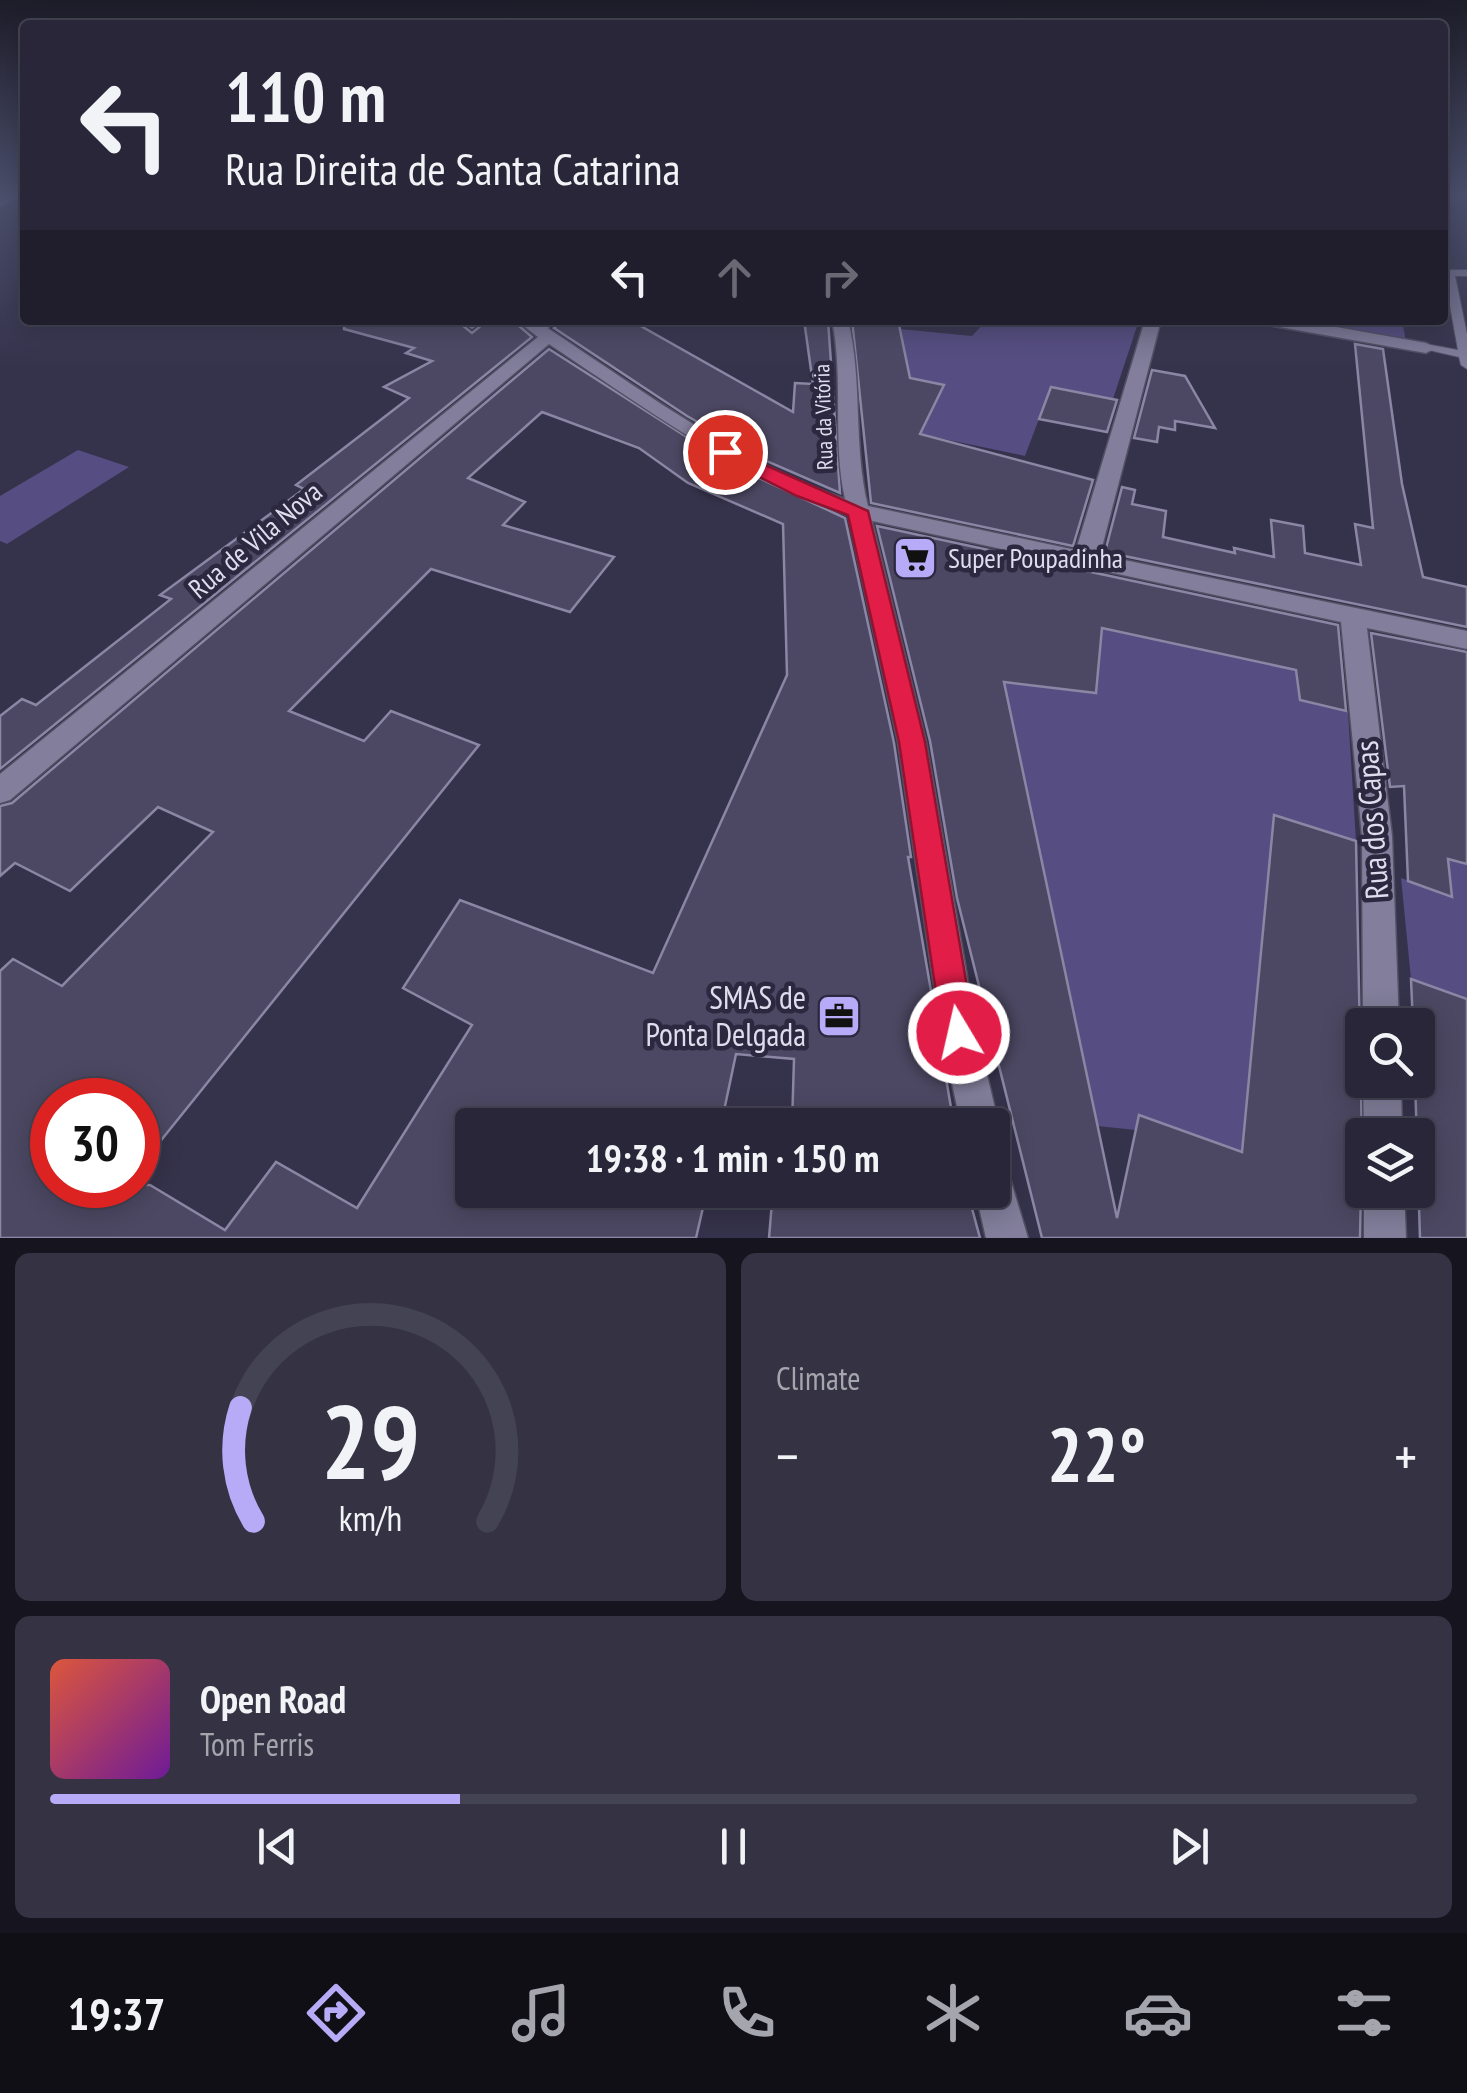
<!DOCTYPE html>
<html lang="en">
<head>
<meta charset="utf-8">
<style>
	:root { --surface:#282638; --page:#343243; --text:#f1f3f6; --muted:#a5a5ae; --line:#444353; --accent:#b7abf8 }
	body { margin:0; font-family:"PT Sans Narrow",sans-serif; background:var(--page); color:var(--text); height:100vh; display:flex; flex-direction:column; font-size:38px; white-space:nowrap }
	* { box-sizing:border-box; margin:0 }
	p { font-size:32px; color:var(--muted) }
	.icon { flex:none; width:55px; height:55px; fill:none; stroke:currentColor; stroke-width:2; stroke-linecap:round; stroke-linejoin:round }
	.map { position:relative; height:1238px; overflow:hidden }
	.details { display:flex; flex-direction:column; gap:15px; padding:15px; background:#16151f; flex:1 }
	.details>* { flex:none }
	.banner { position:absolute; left:20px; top:20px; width:1428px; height:305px; border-radius:10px; box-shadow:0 5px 25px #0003,0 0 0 2px var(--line); background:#282638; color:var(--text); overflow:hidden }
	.controls { position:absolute; left:1345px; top:1008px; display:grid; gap:20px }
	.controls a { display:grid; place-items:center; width:90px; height:90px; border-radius:10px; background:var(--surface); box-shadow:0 5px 25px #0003,0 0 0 2px var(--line); font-size:50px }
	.speed { position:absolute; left:30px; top:1078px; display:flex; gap:20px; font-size:50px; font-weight:700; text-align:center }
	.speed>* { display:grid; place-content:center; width:130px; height:130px; border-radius:50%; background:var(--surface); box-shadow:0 5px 25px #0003,0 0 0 2px var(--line); line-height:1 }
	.speed .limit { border:15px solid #d22; background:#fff; color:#111 }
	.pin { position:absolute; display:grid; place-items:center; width:85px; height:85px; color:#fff; margin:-42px; border:5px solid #fff; border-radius:50%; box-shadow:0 2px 10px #0007 }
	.me { position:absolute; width:110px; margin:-55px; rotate:351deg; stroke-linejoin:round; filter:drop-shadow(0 0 8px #0008) }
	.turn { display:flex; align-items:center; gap:35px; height:210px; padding:0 40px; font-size:45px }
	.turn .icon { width:130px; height:130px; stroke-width:2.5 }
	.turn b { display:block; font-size:70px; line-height:85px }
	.lanes { display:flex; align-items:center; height:95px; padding:0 40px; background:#0003; justify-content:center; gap:50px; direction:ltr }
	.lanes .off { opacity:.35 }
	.big { font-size:75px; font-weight:700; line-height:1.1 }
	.details .widget { flex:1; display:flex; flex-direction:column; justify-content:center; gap:15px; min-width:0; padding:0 35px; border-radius:15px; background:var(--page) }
	.details .dial { align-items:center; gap:0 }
	.dial svg { height:260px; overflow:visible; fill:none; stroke:var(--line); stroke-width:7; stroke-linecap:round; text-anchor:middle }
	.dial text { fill:var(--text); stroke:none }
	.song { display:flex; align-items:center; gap:30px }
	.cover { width:120px; height:120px; border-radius:15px; background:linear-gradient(135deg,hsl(10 70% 55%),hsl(280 70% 35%)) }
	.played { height:10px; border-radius:5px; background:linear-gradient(90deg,var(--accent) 30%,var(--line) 30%) }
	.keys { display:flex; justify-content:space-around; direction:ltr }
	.heat { display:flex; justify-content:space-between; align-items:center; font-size:55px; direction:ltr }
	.details .tiles { flex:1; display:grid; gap:15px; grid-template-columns:1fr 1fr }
	.widget:last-child { grid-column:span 2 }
	.trip { position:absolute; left:455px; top:1108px; width:555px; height:100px; border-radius:10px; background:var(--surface); box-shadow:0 5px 25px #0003,0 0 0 2px var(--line); font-weight:700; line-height:100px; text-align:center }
	.dock { display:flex; height:160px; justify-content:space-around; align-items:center; background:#100f16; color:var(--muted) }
	.dock .icon { width:70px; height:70px }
	.dock .on { color:var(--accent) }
	.dock b { font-size:45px; color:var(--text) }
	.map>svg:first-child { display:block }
	.green { fill:#564d82 }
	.building { fill:#4c4863; stroke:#8a86a4; stroke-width:2.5; fill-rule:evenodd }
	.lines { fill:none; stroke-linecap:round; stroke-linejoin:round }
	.service-casing { stroke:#535065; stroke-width:2 }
	.minor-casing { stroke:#535065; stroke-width:3 }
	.service { fill:#827e9b; fill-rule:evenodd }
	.minor { fill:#827e9b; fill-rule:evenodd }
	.route { fill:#e11d48; stroke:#92132f; stroke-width:2.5 }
	.labels { text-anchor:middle; stroke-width:9; stroke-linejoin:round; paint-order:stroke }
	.far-street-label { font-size:22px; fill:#dfdded; stroke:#2b2840 }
	.street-label { font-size:28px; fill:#dfdded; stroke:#2b2840 }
	.poi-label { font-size:28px; fill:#dfdded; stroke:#2b2840; text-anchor:start }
	.near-street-label { font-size:32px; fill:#dfdded; stroke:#2b2840 }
	.near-poi-label { font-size:32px; fill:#dfdded; stroke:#2b2840; text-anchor:end }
</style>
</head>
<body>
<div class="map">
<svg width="1467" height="1238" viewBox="0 0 1467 1238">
	<rect width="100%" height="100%" fill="#35324b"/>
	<!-- green -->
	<g class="green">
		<path d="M987 320H1139L1113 399 1051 387 1025 456 920 434 944 386 910 378 900 329 972 336Z"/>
		<path d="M1282 320H1402L1406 342Z"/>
		<path d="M78 450 129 467 7 544 0 541V496Z"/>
		<path d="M1102 628 1296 670 1300 700 1348 712 1356 841 1274 816 1242 1152 1140 1115 1136 1130 1097 1126 1004 682 1095 693Z"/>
		<path d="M1448 859 1467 864V999L1411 979 1401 878 1451 896Z"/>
	</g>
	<!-- building -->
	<g class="building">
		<path d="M345 320H466L462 325 472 333 488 320H512L532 337 0 769V716L22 699 36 705 171 599 160 595 304 489 296 485 409 398 384 387 432 361 406 353 414 348 344 329Z"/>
		<path d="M562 320H630L793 412 795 383 813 384 804 320H828L840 493 764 460 687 416 554 328Z"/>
		<path d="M852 320H898L910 378 944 385 920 434 1093 480 1073 546 871 503Z"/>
		<path d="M1355 344 1383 349 1402 484 1423 577 1467 587V627L1105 552 1122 487 1135 490 1132 504 1166 511 1163 537 1235 553 1234 548 1274 557 1271 520 1303 526 1305 553 1361 565 1355 524 1373 528Z"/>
		<path d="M549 349 729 464 845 518 894 743 911 857H908L954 1125H792L794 1059 736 1054 721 1125H472V1190H707L696 1238H0V971L13 959 62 986 213 832 158 807 70 891 15 863 0 876V806L12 803ZM542 412 639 448 688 483 783 524 787 675 653 973 460 900 403 988 472 1025 357 1208 276 1162 225 1230 150 1185H52V1100H138V1169L479 745 391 711 364 741 289 711 431 569 570 612 614 557 503 525 525 502 468 478Z"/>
		<path d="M1152 370 1185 376 1215 428 1175 421V430L1159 427 1157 442 1134 438Z"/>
		<path d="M1051 387 1117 400 1107 432 1039 419Z"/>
		<path d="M877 526 1338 625 1346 711 1300 700 1296 670 1102 628 1096 693 1004 682 1117 1218 1139 1115 1242 1152 1274 815 1356 841 1362 1139 1360 1238H1042L957 898 930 741Z"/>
		<path d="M1371 633 1467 652V864L1448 859 1452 897 1408 881 1404 786 1390 787Z"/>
		<path d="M1411 979 1467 999V1238H1420L1415 1080 1418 1025H1413Z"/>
		<path d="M773 1190H967L980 1238H769Z"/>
	</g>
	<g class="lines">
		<!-- service casing -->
		<g class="service-casing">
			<g id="service">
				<path d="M1449 270H1467V276H1455L1467 334V369L1461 365 1459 357 1420 348 1426 344 1458 350 1444 273Z"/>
				<path d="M471 320H484L472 329 466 325Z"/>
				<path d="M544 320H558L543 332H535V326Z"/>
			</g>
		</g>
		<!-- minor casing -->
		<g class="minor-casing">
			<g id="minor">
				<path d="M0 197H20L0 206Z"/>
				<path d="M516 320H535C634 384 732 460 845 499 832 440 844 379 832 320H848C863 381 853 445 868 506L1076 550 1145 320H1161L1100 555 1467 631V649L1367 628 1392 836 1399 1025H1363L1362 836 1341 622 872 521 926 742 977 1033 999 1125 992 1139V1125H961L941 1033 898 742 848 515C738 476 646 409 549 344L10 800 0 803V774L538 337Z"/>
				<path d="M1260 320H1297L1426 343 1435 348 1426 353 1268 325Z"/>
				<path d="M1363 1080H1401L1402 1135H1364Z"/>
				<path d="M992 1159 1006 1165 1028 1238H986L975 1190H992Z"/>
				<path d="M1364 1190H1404L1406 1238H1364Z"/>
			</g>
		</g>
		<!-- service -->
		<use href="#service" class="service"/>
		<!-- minor -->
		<use href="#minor" class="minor"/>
	</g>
	<!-- sky -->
	<linearGradient id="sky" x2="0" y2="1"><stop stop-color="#1d1c29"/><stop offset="0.53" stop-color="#4b4f6c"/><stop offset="1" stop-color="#4b4f6c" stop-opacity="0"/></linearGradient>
	<rect width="1467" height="370" fill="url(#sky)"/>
	<!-- route -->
	<path class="route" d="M725 447 868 511 925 742 975 1033 970 1044 959 1049 947 1044 942 1033 899 742 848 515 797 496 718 456V448Z"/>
	<!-- icons -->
	<defs>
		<g id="supermarket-square" transform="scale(2.25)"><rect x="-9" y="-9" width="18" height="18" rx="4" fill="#b7abf8" stroke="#2b2840"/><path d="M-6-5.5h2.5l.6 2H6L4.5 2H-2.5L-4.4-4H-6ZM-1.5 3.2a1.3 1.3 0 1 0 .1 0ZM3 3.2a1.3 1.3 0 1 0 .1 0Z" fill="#111"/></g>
		<g id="office-square" transform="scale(2.25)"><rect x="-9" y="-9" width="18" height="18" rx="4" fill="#b7abf8" stroke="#2b2840"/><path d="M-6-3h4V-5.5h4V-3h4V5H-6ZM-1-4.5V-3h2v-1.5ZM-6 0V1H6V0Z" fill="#111"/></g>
	</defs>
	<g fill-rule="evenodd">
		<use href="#supermarket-square" x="915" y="558"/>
		<use href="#office-square" x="839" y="1016"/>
	</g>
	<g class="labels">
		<!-- far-street labels -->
		<g class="far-street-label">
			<text transform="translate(823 417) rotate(-92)" y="8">Rua da Vitória</text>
		</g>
		<!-- street labels -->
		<g class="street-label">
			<text transform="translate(255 540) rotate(-40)" y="10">Rua de Vila Nova</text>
		</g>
		<!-- poi labels -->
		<g class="poi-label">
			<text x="948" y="568">Super Poupadinha</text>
		</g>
		<!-- near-street labels -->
		<g class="near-street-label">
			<text transform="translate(1372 820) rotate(-94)" y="11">Rua dos Capas</text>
		</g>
		<!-- near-poi labels -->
		<g class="near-poi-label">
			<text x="806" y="1009">SMAS de<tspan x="806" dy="37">Ponta Delgada</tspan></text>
		</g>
	</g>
</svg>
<div class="controls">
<a><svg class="icon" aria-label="search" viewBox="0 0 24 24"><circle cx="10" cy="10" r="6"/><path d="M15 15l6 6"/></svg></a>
<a><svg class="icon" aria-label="layers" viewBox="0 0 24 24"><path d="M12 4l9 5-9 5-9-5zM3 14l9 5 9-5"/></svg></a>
</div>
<div class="speed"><div class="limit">30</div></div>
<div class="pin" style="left:725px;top:452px;background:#d93025"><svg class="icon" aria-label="arrive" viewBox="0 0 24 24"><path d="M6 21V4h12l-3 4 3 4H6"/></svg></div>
<svg class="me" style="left:959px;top:1033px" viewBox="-20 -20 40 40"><circle r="17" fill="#e11d48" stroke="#fff" stroke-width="3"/><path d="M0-11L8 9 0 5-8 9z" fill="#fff"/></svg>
<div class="trip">19:38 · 1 min · 150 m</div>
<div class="banner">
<div class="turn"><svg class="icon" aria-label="left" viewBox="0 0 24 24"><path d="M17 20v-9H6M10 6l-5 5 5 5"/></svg><div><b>110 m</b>Rua Direita de Santa Catarina</div></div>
<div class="lanes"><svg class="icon" aria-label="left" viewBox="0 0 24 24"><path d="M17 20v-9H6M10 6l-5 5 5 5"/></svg><svg class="icon off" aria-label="ahead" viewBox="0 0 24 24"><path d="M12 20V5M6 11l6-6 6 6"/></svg><svg class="icon off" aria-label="right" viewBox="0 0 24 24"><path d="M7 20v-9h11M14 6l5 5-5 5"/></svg></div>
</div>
</div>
<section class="details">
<div class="tiles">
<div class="widget dial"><svg viewBox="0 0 100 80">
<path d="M14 69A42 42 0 1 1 86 69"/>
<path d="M14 69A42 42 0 0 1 10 34" stroke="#b7abf8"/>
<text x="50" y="56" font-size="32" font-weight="700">29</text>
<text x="50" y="72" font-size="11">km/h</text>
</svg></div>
<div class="widget"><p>Climate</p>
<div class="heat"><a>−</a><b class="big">22°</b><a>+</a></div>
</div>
<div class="widget">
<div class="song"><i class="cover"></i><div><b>Open Road</b><p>Tom Ferris</p></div></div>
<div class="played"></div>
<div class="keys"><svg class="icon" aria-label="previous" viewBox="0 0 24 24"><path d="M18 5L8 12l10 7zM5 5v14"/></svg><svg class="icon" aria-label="pause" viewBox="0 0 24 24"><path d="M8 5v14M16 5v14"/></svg><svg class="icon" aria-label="next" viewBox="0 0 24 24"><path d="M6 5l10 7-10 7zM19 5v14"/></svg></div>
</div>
</div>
</section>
<nav class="dock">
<b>19:37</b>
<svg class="icon on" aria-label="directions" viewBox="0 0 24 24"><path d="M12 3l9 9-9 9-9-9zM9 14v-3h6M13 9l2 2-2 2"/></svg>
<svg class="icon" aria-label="music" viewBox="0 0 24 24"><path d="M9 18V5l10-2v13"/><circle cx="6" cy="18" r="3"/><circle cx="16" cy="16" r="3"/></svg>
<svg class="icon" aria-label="phone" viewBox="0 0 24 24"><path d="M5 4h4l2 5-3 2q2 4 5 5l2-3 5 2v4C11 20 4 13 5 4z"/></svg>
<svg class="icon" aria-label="climate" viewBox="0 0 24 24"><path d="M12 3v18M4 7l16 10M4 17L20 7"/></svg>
<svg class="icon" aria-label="car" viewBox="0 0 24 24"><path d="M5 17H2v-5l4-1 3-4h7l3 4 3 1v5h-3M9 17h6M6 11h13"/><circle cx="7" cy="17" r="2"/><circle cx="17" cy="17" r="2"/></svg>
<svg class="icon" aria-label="filters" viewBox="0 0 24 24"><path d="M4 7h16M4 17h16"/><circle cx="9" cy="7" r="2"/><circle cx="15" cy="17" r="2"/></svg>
</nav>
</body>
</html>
